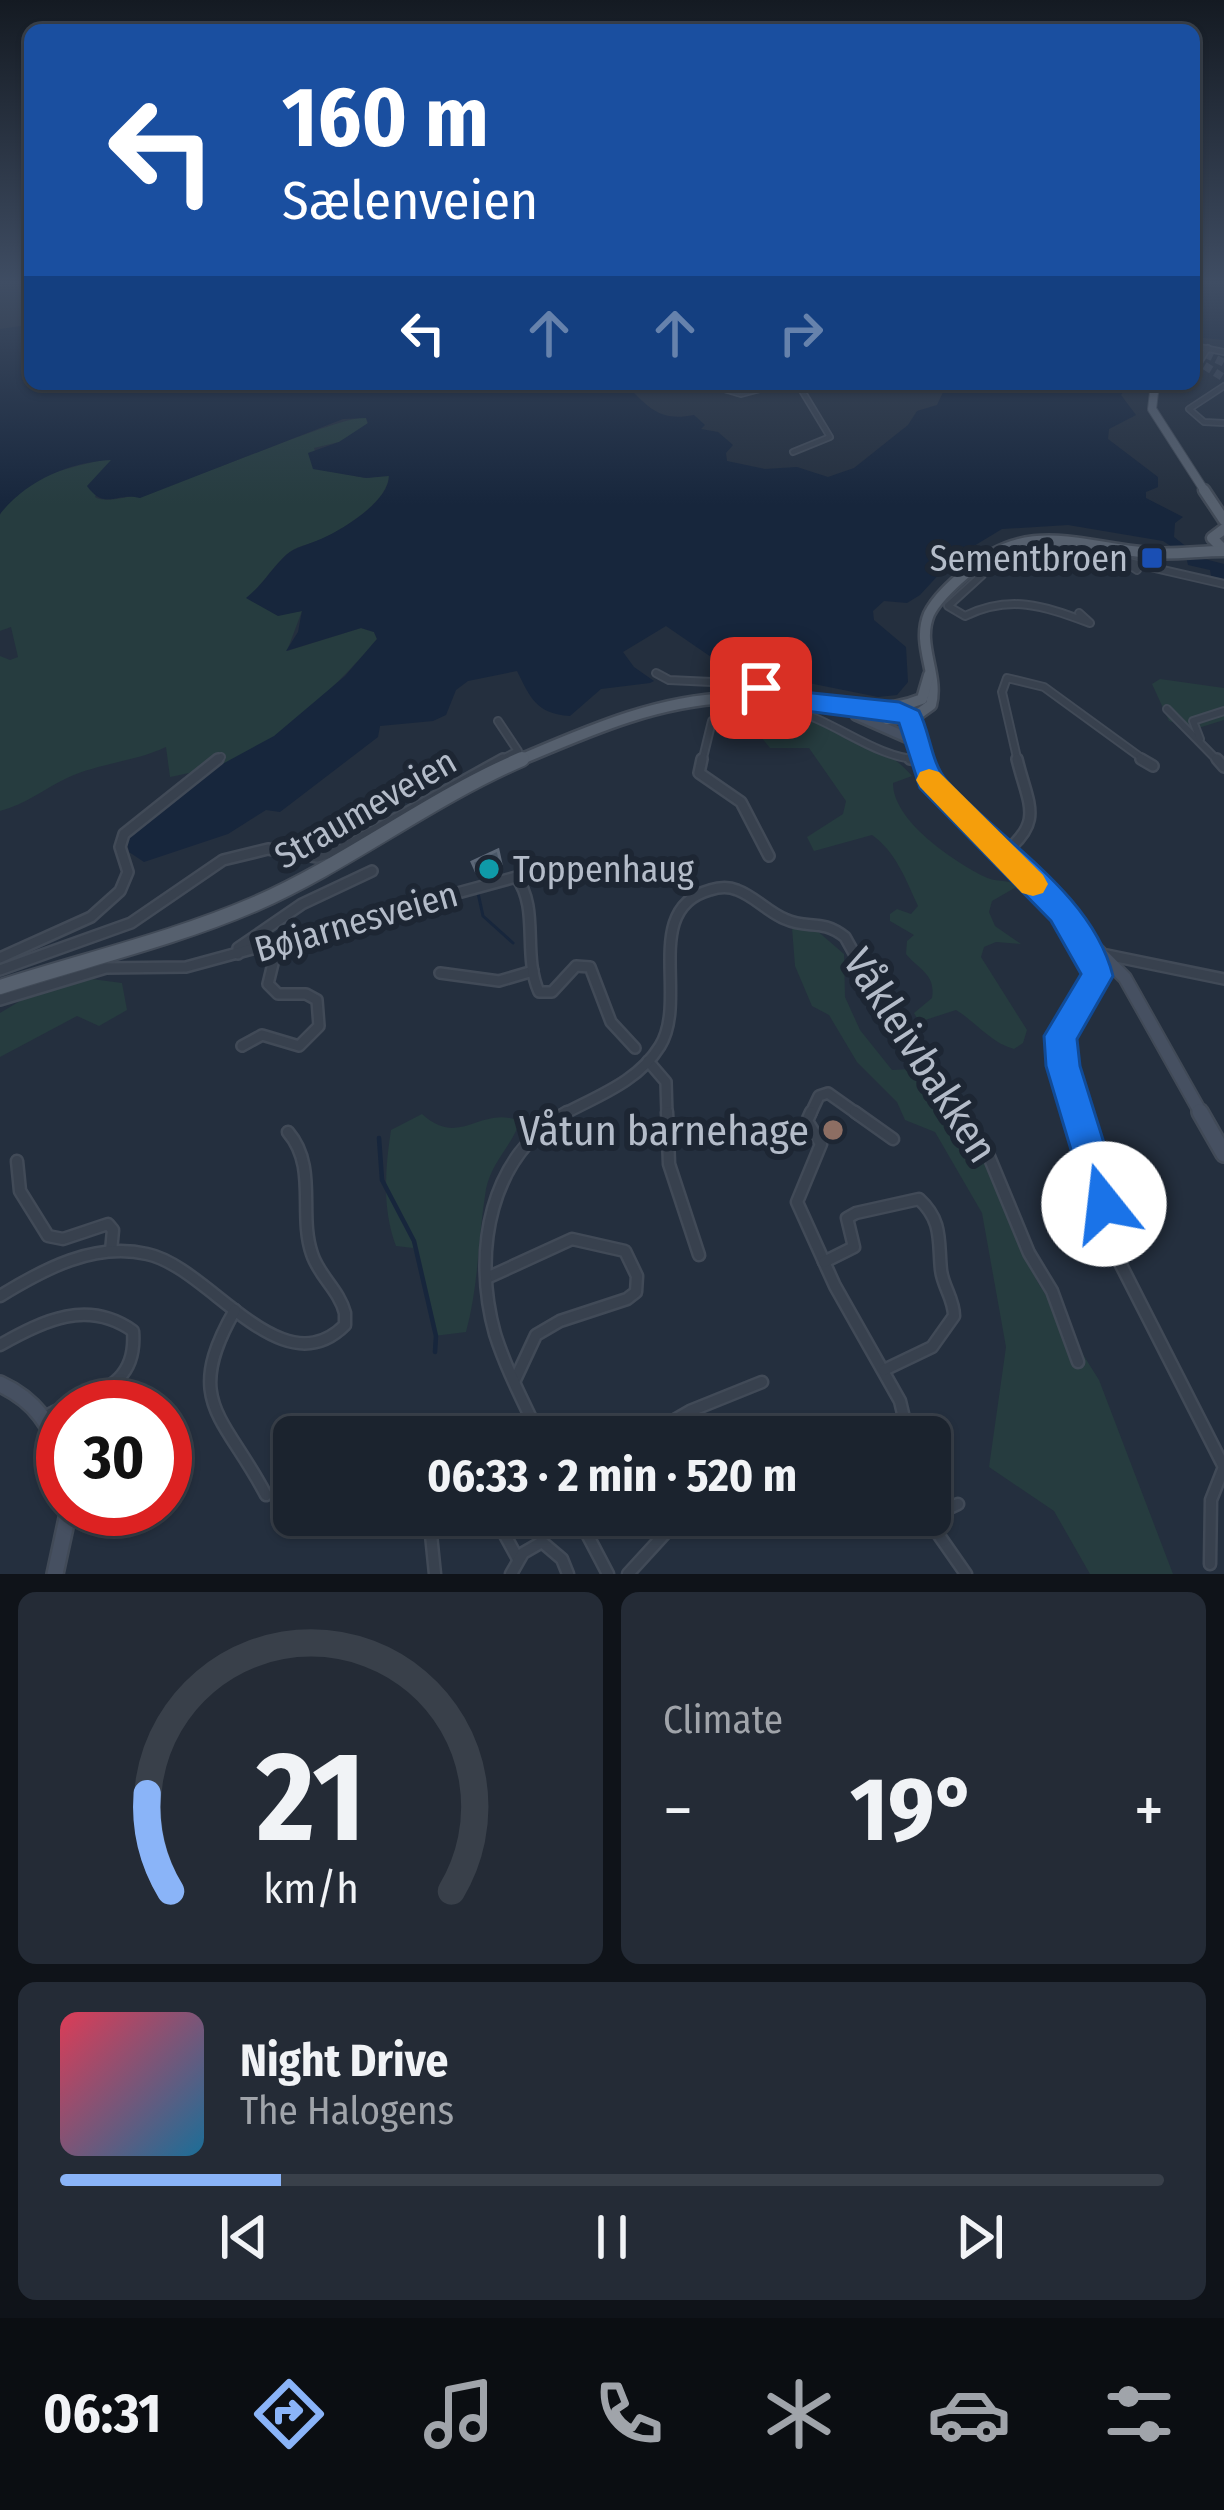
<!DOCTYPE html>
<html lang="en">
<head>
<meta charset="utf-8">
<style>
	:root { --surface:#1b232e; --page:#242b36; --text:#f1f3f6; --muted:#a0a4aa; --line:#39404a; --accent:#8ab4f8 }
	body { margin:0; font-family:"Fira Sans Condensed",sans-serif; background:var(--page); color:var(--text); height:100vh; display:flex; flex-direction:column; font-size:45px; white-space:nowrap }
	* { box-sizing:border-box; margin:0 }
	p { font-size:39px; color:var(--muted) }
	.icon { flex:none; width:66px; height:66px; fill:none; stroke:currentColor; stroke-width:2; stroke-linecap:round; stroke-linejoin:round }
	.map { position:relative; height:1574px; overflow:hidden }
	.panel { display:flex; flex-direction:column; gap:18px; padding:18px; background:#0f1319; flex:1 }
	.panel>* { flex:none }
	.banner { position:absolute; left:24px; top:24px; width:1176px; height:366px; border-radius:18px; box-shadow:0 3px 9px #0004,0 0 0 3px var(--line); background:#1a4fa0; color:#fff; overflow:hidden }
	.speed { position:absolute; left:36px; top:1380px; display:flex; gap:24px; font-size:60px; font-weight:700; text-align:center }
	.speed>* { display:grid; place-content:center; width:156px; height:156px; border-radius:50%; background:var(--surface); box-shadow:0 3px 9px #0004,0 0 0 3px var(--line); line-height:1 }
	.speed .limit { border:18px solid #d22; background:#fff; color:#111 }
	.pin { position:absolute; display:grid; place-items:center; width:102px; height:102px; color:#fff; margin:-51px; border-radius:24px; box-shadow:0 6px 18px #0006 }
	.me { position:absolute; width:132px; margin:-66px; rotate:344deg; stroke-linejoin:round; filter:drop-shadow(0 0 9px #0008) }
	.turn { display:flex; align-items:center; gap:42px; height:252px; padding:0 60px; font-size:54px }
	.turn .icon { width:156px; height:156px; stroke-width:2.5 }
	.turn b { display:block; font-size:84px; line-height:102px }
	.lanes { display:flex; align-items:center; height:114px; padding:0 60px; background:#0003; justify-content:center; gap:60px; direction:ltr }
	.lanes .off { opacity:.35 }
	.big { font-size:90px; font-weight:700; line-height:1.1 }
	.panel .widget { flex:1; display:flex; flex-direction:column; justify-content:center; gap:18px; min-width:0; padding:0 42px; border-radius:18px; background:var(--page) }
	.panel .dial { align-items:center; gap:0 }
	.dial svg { height:312px; overflow:visible; fill:none; stroke:var(--line); stroke-width:7; stroke-linecap:round; text-anchor:middle }
	.dial text { fill:var(--text); stroke:none }
	.song { display:flex; align-items:center; gap:36px }
	.cover { width:144px; height:144px; border-radius:18px; background:linear-gradient(135deg,hsl(350 70% 55%),hsl(200 70% 35%)) }
	.played { height:12px; border-radius:6px; background:linear-gradient(90deg,var(--accent) 20%,var(--line) 20%) }
	.keys { display:flex; justify-content:space-around; direction:ltr }
	.heat { display:flex; justify-content:space-between; align-items:center; font-size:66px; direction:ltr }
	.panel .tiles { flex:1; display:grid; gap:18px; grid-template-columns:1fr 1fr }
	.widget:last-child { grid-column:span 2 }
	.trip { position:absolute; left:273px; top:1416px; width:678px; height:120px; border-radius:18px; background:var(--surface); box-shadow:0 3px 9px #0004,0 0 0 3px var(--line); font-weight:700; line-height:120px; text-align:center }
	.tab-bar { display:flex; height:192px; justify-content:space-around; align-items:center; background:#0b0e12; color:var(--muted) }
	.tab-bar .icon { width:84px; height:84px }
	.tab-bar .current { color:var(--accent) }
	.tab-bar b { font-size:54px; color:var(--text) }
	.map>svg:first-child { display:block }
	.green { fill:#263c3f }
	.water { fill:#17263c }
	.lines { fill:none; stroke-linecap:round; stroke-linejoin:round }
	.stream-far1 { stroke:#17263c; stroke-width:3 }
	.stream { stroke:#17263c; stroke-width:4.5 }
	.primary-tunnel { stroke:#3a4453; stroke-width:8; stroke-dasharray:8 4.5; stroke-linecap:butt }
	.street-far3-casing { stroke:#414a57; stroke-width:8 }
	.street-far2-casing { stroke:#414a57; stroke-width:10 }
	.street-far1-casing { stroke:#414a57; stroke-width:14 }
	.street-casing { stroke:#414a57; stroke-width:15 }
	.secondary-far2-casing { stroke:#414a57; stroke-width:14 }
	.secondary-far1-casing { stroke:#414a57; stroke-width:16 }
	.secondary-casing { stroke:#414a57; stroke-width:20 }
	.primary-far2-casing { stroke:#414a57; stroke-width:10 }
	.primary-far1-casing { stroke:#414a57; stroke-width:15 }
	.primary-casing { stroke:#414a57; stroke-width:18 }
	.street-far3 { stroke:#38414e; stroke-width:4.5 }
	.street-far2 { stroke:#38414e; stroke-width:6 }
	.street-far1 { stroke:#38414e; stroke-width:9 }
	.street { stroke:#38414e; stroke-width:10 }
	.secondary-far2 { stroke:#465061; stroke-width:9 }
	.secondary-far1 { stroke:#465061; stroke-width:12 }
	.secondary { stroke:#465061; stroke-width:15 }
	.primary-far2 { stroke:#56606e; stroke-width:8 }
	.primary-far1 { stroke:#56606e; stroke-width:10 }
	.primary { stroke:#56606e; stroke-width:14 }
	.shaded-wall { fill:#2f3b4b }
	.building { fill:#4b5868; stroke:#5c6777; stroke-width:3 }
	.route { fill:#1a73e8; stroke:#114b97; stroke-width:3 }
	.slow { fill:#f59e0b }
	.transit-dot { fill:#1a4fb4; stroke:#1d2633; stroke-width:4.5 }
	.culture-dot { fill:#0f9aa8; stroke:#1d2633; stroke-width:4.5 }
	.education-dot { fill:#8d6e63; stroke:#1d2633; stroke-width:4.5 }
	.labels { text-anchor:middle; stroke-width:12; stroke-linejoin:round; paint-order:stroke }
	.poi-label { font-size:36px; fill:#b4bcc9; stroke:#1d2633; text-anchor:end }
	.street-label { font-size:36px; fill:#b4bcc9; stroke:#1d2633 }
	.near-street-label { font-size:42px; fill:#b4bcc9; stroke:#1d2633 }
	.near-poi-label { font-size:42px; fill:#b4bcc9; stroke:#1d2633; text-anchor:end }
</style>
</head>
<body>
<div class="map">
<svg width="1224" height="1574" viewBox="0 0 1224 1574">
	<rect width="100%" height="100%" fill="#242f3e"/>
	<!-- green -->
	<g class="green">
		<path d="M366 417 368 426 339 442 314 448 322 470 366 478 389 475C389 501 345 528 322 539 311 544 295 546 286 555 272 568 262 585 247 598L277 615 302 611 287 651 361 628 374 632 377 639C349 674 275 746 233 761 216 767 191 773 170 777L166 747C134 762 99 763 67 778 44 789 26 804 0 811V656L10 660 18 657 11 627 0 631C0 604 0 538 0 515 11 479 75 466 107 459L112 460 95 497C123 517 312 422 366 417Z"/>
		<path d="M1160 679 1224 688V720L1195 729 1169 721 1152 684Z"/>
		<path d="M774 711C821 721 879 738 912 776L893 783C893 821 952 860 983 876 995 883 1006 878 1018 886L992 901 989 912 995 926 1021 944 996 942 984 947 981 957 1027 1030 1023 1043 1014 1049C991 1043 976 1022 956 1010L919 1022 914 1013 932 998C936 974 919 970 906 954L907 941 914 935 890 921V914L897 909 911 914 918 906C906 880 896 852 872 835L814 851 807 837 843 814 846 801 809 748H770L741 713Z"/>
		<path d="M792 928 815 929 844 954 845 997 860 1030 892 1070 912 1069 986 1157 1037 1281 1099 1380 1173 1574H1090L1054 1511 989 1467 1006 1347 982 1213 935 1132 905 1120 897 1102 857 1062 829 1015 812 1006 795 966Z"/>
		<path d="M84 978 122 983 127 1010 99 1026 77 1016 0 1057V1013L25 998Z"/>
		<path d="M422 1114C461 1149 479 1105 520 1121 512 1146 492 1161 486 1189 478 1237 479 1284 466 1332L434 1336 425 1281 413 1248 396 1246C382 1209 385 1169 391 1130Z"/>
	</g>
	<!-- water -->
	<g class="water">
		<path d="M1195 285H1224V340L1194 337Z"/>
		<path d="M30 318V384H556L568 391 633 392C652 411 663 421 694 415L705 425 701 429 718 432 733 445 726 453 727 461 765 469 797 467 828 477 854 468 908 425 917 411 937 405 945 388 938 384H1129L1121 395 1136 415 1109 429 1108 439 1158 477V487L1146 492V498L1183 517 1175 523 1174 537 1201 558 1224 564V580L1211 576 1210 570 1188 565 1186 556 1163 541 1068 525 1002 529 954 558 920 595 907 603 884 601 873 611 874 620 906 647 908 682 897 695 878 697 799 681 761 682 756 668 736 672 732 663 714 659 666 626 623 652 634 667 654 681 650 683 601 689 570 716C536 714 530 697 517 671L468 681 456 690 446 715 433 721 380 726 378 737 280 812 266 810 228 834 144 862 129 852 126 837 215 768 274 736 345 676 377 639 374 632 361 628 286 651 298 632 302 611 278 616 246 598C263 585 271 569 286 555 295 547 310 544 321 539 344 529 389 501 389 476L366 478 313 469 308 453 339 442 368 423 366 418 343 419 140 498C116 492 105 511 87 486L111 460C69 462 26 481 0 514V329L21 326Z"/>
	</g>
	<g class="lines">
		<!-- stream-far1 -->
		<path class="stream-far1" d="M478 893 483 916 513 943"/>
		<!-- stream -->
		<path class="stream" d="M379 1138 382 1180 414 1241 436 1336 435 1352"/>
		<!-- primary-tunnel -->
		<g class="primary-tunnel">
			<path d="M1194 348 1224 363"/>
			<path d="M1194 359 1224 378"/>
		</g>
		<!-- street-far3 casing -->
		<g class="street-far3-casing">
			<g id="street-far3">
				<path d="M1194 346 1224 352"/>
				<path d="M1194 370 1208 348"/>
				<path d="M707 384 741 394 779 384"/>
				<path d="M1224 386 1189 409 1204 422 1224 423"/>
				<path d="M793 452 830 437 798 384"/>
			</g>
		</g>
		<!-- street-far2 casing -->
		<g class="street-far2-casing">
			<g id="street-far2">
				<path d="M1137 570 1124 561 1224 584"/>
				<path d="M982 575 948 606 965 616C1011 594 1043 606 1090 623L1079 613"/>
				<path d="M656 673 669 680 754 684 761 688 762 697"/>
				<path d="M1167 709 1219 762"/>
				<path d="M1200 739 1193 721 1224 711"/>
				<path d="M214 762 221 757"/>
				<path d="M497 762 518 751 498 721"/>
				<path d="M702 762 712 721C799 674 850 756 920 760"/>
				<path d="M1018 762 1002 692 1007 678 1044 687 1147 762"/>
			</g>
		</g>
		<!-- street-far1 casing -->
		<g class="street-far1-casing">
			<g id="street-far1">
				<path d="M702 759 699 773 741 802 769 856"/>
				<path d="M910 759 920 760"/>
				<path d="M1141 759 1153 766"/>
				<path d="M1217 759 1224 767"/>
				<path d="M1003 854C1045 821 1028 805 1017 759"/>
				<path d="M1073 933 1093 958 1097 976 1060 1036 1077 1115"/>
				<path d="M238 954V948L302 904 372 871"/>
				<path d="M1107 955 1224 979"/>
				<path d="M0 958 91 917 120 891 128 872 120 847 124 834 218 759"/>
				<path d="M0 970 131 923 223 860 268 849 317 857 338 851 503 759"/>
				<path d="M440 973 499 981 533 971"/>
				<path d="M0 1000 106 968 186 967 516 877C540 908 522 954 539 992H552L576 966 590 967 611 1022 635 1048"/>
				<path d="M242 1046 262 1035 299 1046 319 1026 317 1000 306 994H278L268 984 278 943"/>
				<path d="M648 1061 666 1082 667 1115"/>
				<path d="M562 1115C597 1096 638 1082 660 1046 689 999 641 909 710 890 719 887 728 886 737 890 754 896 768 912 785 919 808 930 821 918 845 937L916 1064 957 1115"/>
				<path d="M810 1115 819 1096 828 1093 859 1115"/>
			</g>
		</g>
		<!-- street casing -->
		<g class="street-casing">
			<g id="street">
				<path d="M667 1112 669 1164 699 1255"/>
				<path d="M811 1112 807 1121 821 1144 797 1202 835 1286 900 1401 905 1422"/>
				<path d="M855 1112 893 1139"/>
				<path d="M954 1112 988 1154 1029 1253 1052 1291 1078 1362"/>
				<path d="M1076 1112 1120 1263 1224 1467 1211 1500 1210 1564"/>
				<path d="M17 1161 20 1191 48 1236 63 1239 108 1224 113 1230 111 1251"/>
				<path d="M824 1262 854 1247 847 1218 856 1213 919 1199C943 1221 938 1241 941 1270 943 1287 954 1299 954 1316L932 1347 884 1370"/>
				<path d="M489 1277 572 1239 625 1251 637 1276 636 1292 627 1299 560 1321 536 1335 515 1380"/>
				<path d="M0 1296C44 1269 94 1242 147 1254 210 1267 281 1389 345 1325V1313C339 1290 319 1276 312 1254 298 1214 318 1167 288 1132"/>
				<path d="M235 1310C182 1402 224 1415 266 1495"/>
				<path d="M0 1345C44 1320 88 1299 133 1331 138 1393 87 1391 45 1417"/>
				<path d="M540 1437C524 1403 506 1369 495 1334 472 1252 489 1155 567 1112"/>
				<path d="M645 1437 690 1411 762 1382"/>
				<path d="M889 1437 905 1422 929 1437"/>
				<path d="M930 1439 935 1452 930 1474"/>
				<path d="M429 1515 435 1574"/>
				<path d="M494 1515 518 1559"/>
				<path d="M577 1515 608 1574"/>
				<path d="M866 1515 880 1529 912 1526 958 1504"/>
				<path d="M929 1521 966 1574"/>
				<path d="M511 1574 523 1553 542 1542 562 1559 568 1574"/>
				<path d="M628 1574 682 1515"/>
			</g>
		</g>
		<!-- secondary-far2 casing -->
		<g class="secondary-far2-casing">
			<g id="secondary-far2">
				<path d="M902 713 913 726 922 762"/>
				<path d="M856 715 906 737"/>
			</g>
		</g>
		<!-- secondary-far1 casing -->
		<g class="secondary-far1-casing">
			<path id="secondary-far1" d="M922 759 930 781 1125 978 1202 1115"/>
		</g>
		<!-- secondary casing -->
		<g class="secondary-casing">
			<g id="secondary">
				<path d="M1200 1112 1224 1154"/>
				<path d="M0 1384C35 1400 53 1426 63 1462"/>
				<path d="M55 1574 69 1509"/>
			</g>
		</g>
		<!-- primary-far2 casing -->
		<g class="primary-far2-casing">
			<path id="primary-far2" d="M1155 384 1152 409 1206 493"/>
		</g>
		<!-- primary-far1 casing -->
		<g class="primary-far1-casing">
			<g id="primary-far1">
				<path d="M1204 490 1224 520"/>
				<path d="M1224 529 1212 538 1224 550"/>
				<path d="M887 719 917 715 931 705C939 674 916 645 929 614 937 598 953 584 966 573 1029 519 1077 547 1150 553 1175 555 1199 551 1224 551"/>
				<path d="M515 762C584 733 653 701 729 698 793 695 862 724 922 699L929 675"/>
			</g>
		</g>
		<!-- primary casing -->
		<g class="primary-casing">
			<path id="primary" d="M0 987C84 960 174 939 255 904 348 863 429 799 522 759"/>
		</g>
		<!-- street-far3 -->
		<use href="#street-far3" class="street-far3"/>
		<!-- street-far2 -->
		<use href="#street-far2" class="street-far2"/>
		<!-- street-far1 -->
		<use href="#street-far1" class="street-far1"/>
		<!-- street -->
		<use href="#street" class="street"/>
		<!-- secondary-far2 -->
		<use href="#secondary-far2" class="secondary-far2"/>
		<!-- secondary-far1 -->
		<use href="#secondary-far1" class="secondary-far1"/>
		<!-- secondary -->
		<use href="#secondary" class="secondary"/>
		<!-- primary-far2 -->
		<use href="#primary-far2" class="primary-far2"/>
		<!-- primary-far1 -->
		<use href="#primary-far1" class="primary-far1"/>
		<!-- primary -->
		<use href="#primary" class="primary"/>
	</g>
	<!-- shaded-wall -->
	<path class="shaded-wall" d="M501 864 502 871 478 878 476 871Z"/>
	<!-- building -->
	<path class="building" d="M498 850 501 864 476 871 472 862Z"/>
	<!-- sky -->
	<linearGradient id="sky" x2="0" y2="1"><stop stop-color="#141a22"/><stop offset="0.56" stop-color="#3f4d63"/><stop offset="1" stop-color="#3f4d63" stop-opacity="0"/></linearGradient>
	<rect width="1224" height="505" fill="url(#sky)"/>
	<!-- route -->
	<path class="route" d="M761 679 774 689 899 702 919 711C930 732 931 762 946 780 1000 841 1092 892 1113 976L1077 1039 1080 1066 1123 1204 1117 1217 1104 1223 1091 1217 1046 1066 1044 1036 1081 974 1051 921 920 788 899 723 753 704 749 688Z"/>
	<!-- slow -->
	<path class="slow" d="M929 769 939 772 1043 875 1048 884 1043 893 1033 896 1022 893 920 787 916 780 920 772Z"/>
	<!-- markers -->
	<rect class="transit-dot" x="1140" y="546" width="24" height="24" rx="6"/>
	<circle class="culture-dot" cx="489" cy="869" r="12"/>
	<circle class="education-dot" cx="833" cy="1130" r="12"/>
	<g class="labels">
		<!-- poi labels -->
		<g class="poi-label">
			<text x="1128" y="571">Sementbroen</text>
			<text x="513" y="882" text-anchor="start">Toppenhaug</text>
		</g>
		<!-- street labels -->
		<g class="street-label">
			<text transform="translate(365 808) rotate(-30)" y="13">Straumeveien</text>
			<text transform="translate(356 921) rotate(-16)" y="13">Bøjarnesveien</text>
		</g>
		<!-- near-street labels -->
		<g class="near-street-label">
			<text transform="translate(921 1055) rotate(57)" y="15">Våkleivbakken</text>
		</g>
		<!-- near-poi labels -->
		<g class="near-poi-label">
			<text x="809" y="1145">Våtun barnehage</text>
		</g>
	</g>
</svg>
<div class="speed"><div class="limit">30</div></div>
<div class="pin" style="left:761px;top:688px;background:#d93025"><svg class="icon" aria-label="arrive" viewBox="0 0 24 24"><path d="M6 21V4h12l-3 4 3 4H6"/></svg></div>
<svg class="me" style="left:1104px;top:1204px" viewBox="-20 -20 40 40"><circle r="19" fill="#fff"/><path d="M0-13L10 11 0 6-10 11z" fill="#1a73e8"/></svg>
<div class="trip">06:33 · 2 min · 520 m</div>
<div class="banner">
<div class="turn"><svg class="icon" aria-label="left" viewBox="0 0 24 24"><path d="M17 20v-9H6M10 6l-5 5 5 5"/></svg><div><b>160 m</b>Sælenveien</div></div>
<div class="lanes"><svg class="icon" aria-label="left" viewBox="0 0 24 24"><path d="M17 20v-9H6M10 6l-5 5 5 5"/></svg><svg class="icon off" aria-label="ahead" viewBox="0 0 24 24"><path d="M12 20V5M6 11l6-6 6 6"/></svg><svg class="icon off" aria-label="ahead" viewBox="0 0 24 24"><path d="M12 20V5M6 11l6-6 6 6"/></svg><svg class="icon off" aria-label="right" viewBox="0 0 24 24"><path d="M7 20v-9h11M14 6l5 5-5 5"/></svg></div>
</div>
</div>
<section class="panel">
<div class="tiles">
<div class="widget dial"><svg viewBox="0 0 100 80">
<path d="M14 69A42 42 0 1 1 86 69"/>
<path d="M14 69A42 42 0 0 1 8 44" stroke="#8ab4f8"/>
<text x="50" y="56" font-size="32" font-weight="700">21</text>
<text x="50" y="72" font-size="11">km/h</text>
</svg></div>
<div class="widget"><p>Climate</p>
<div class="heat"><a>−</a><b class="big">19°</b><a>+</a></div>
</div>
<div class="widget">
<div class="song"><i class="cover"></i><div><b>Night Drive</b><p>The Halogens</p></div></div>
<div class="played"></div>
<div class="keys"><svg class="icon" aria-label="previous" viewBox="0 0 24 24"><path d="M18 5L8 12l10 7zM5 5v14"/></svg><svg class="icon" aria-label="pause" viewBox="0 0 24 24"><path d="M8 5v14M16 5v14"/></svg><svg class="icon" aria-label="next" viewBox="0 0 24 24"><path d="M6 5l10 7-10 7zM19 5v14"/></svg></div>
</div>
</div>
</section>
<nav class="tab-bar">
<b>06:31</b>
<svg class="icon current" aria-label="directions" viewBox="0 0 24 24"><path d="M12 3l9 9-9 9-9-9zM9 14v-3h6M13 9l2 2-2 2"/></svg>
<svg class="icon" aria-label="music" viewBox="0 0 24 24"><path d="M9 18V5l10-2v13"/><circle cx="6" cy="18" r="3"/><circle cx="16" cy="16" r="3"/></svg>
<svg class="icon" aria-label="phone" viewBox="0 0 24 24"><path d="M5 4h4l2 5-3 2q2 4 5 5l2-3 5 2v4C11 20 4 13 5 4z"/></svg>
<svg class="icon" aria-label="climate" viewBox="0 0 24 24"><path d="M12 3v18M4 7l16 10M4 17L20 7"/></svg>
<svg class="icon" aria-label="car" viewBox="0 0 24 24"><path d="M5 17H2v-5l4-1 3-4h7l3 4 3 1v5h-3M9 17h6M6 11h13"/><circle cx="7" cy="17" r="2"/><circle cx="17" cy="17" r="2"/></svg>
<svg class="icon" aria-label="filters" viewBox="0 0 24 24"><path d="M4 7h16M4 17h16"/><circle cx="9" cy="7" r="2"/><circle cx="15" cy="17" r="2"/></svg>
</nav>
</body>
</html>
